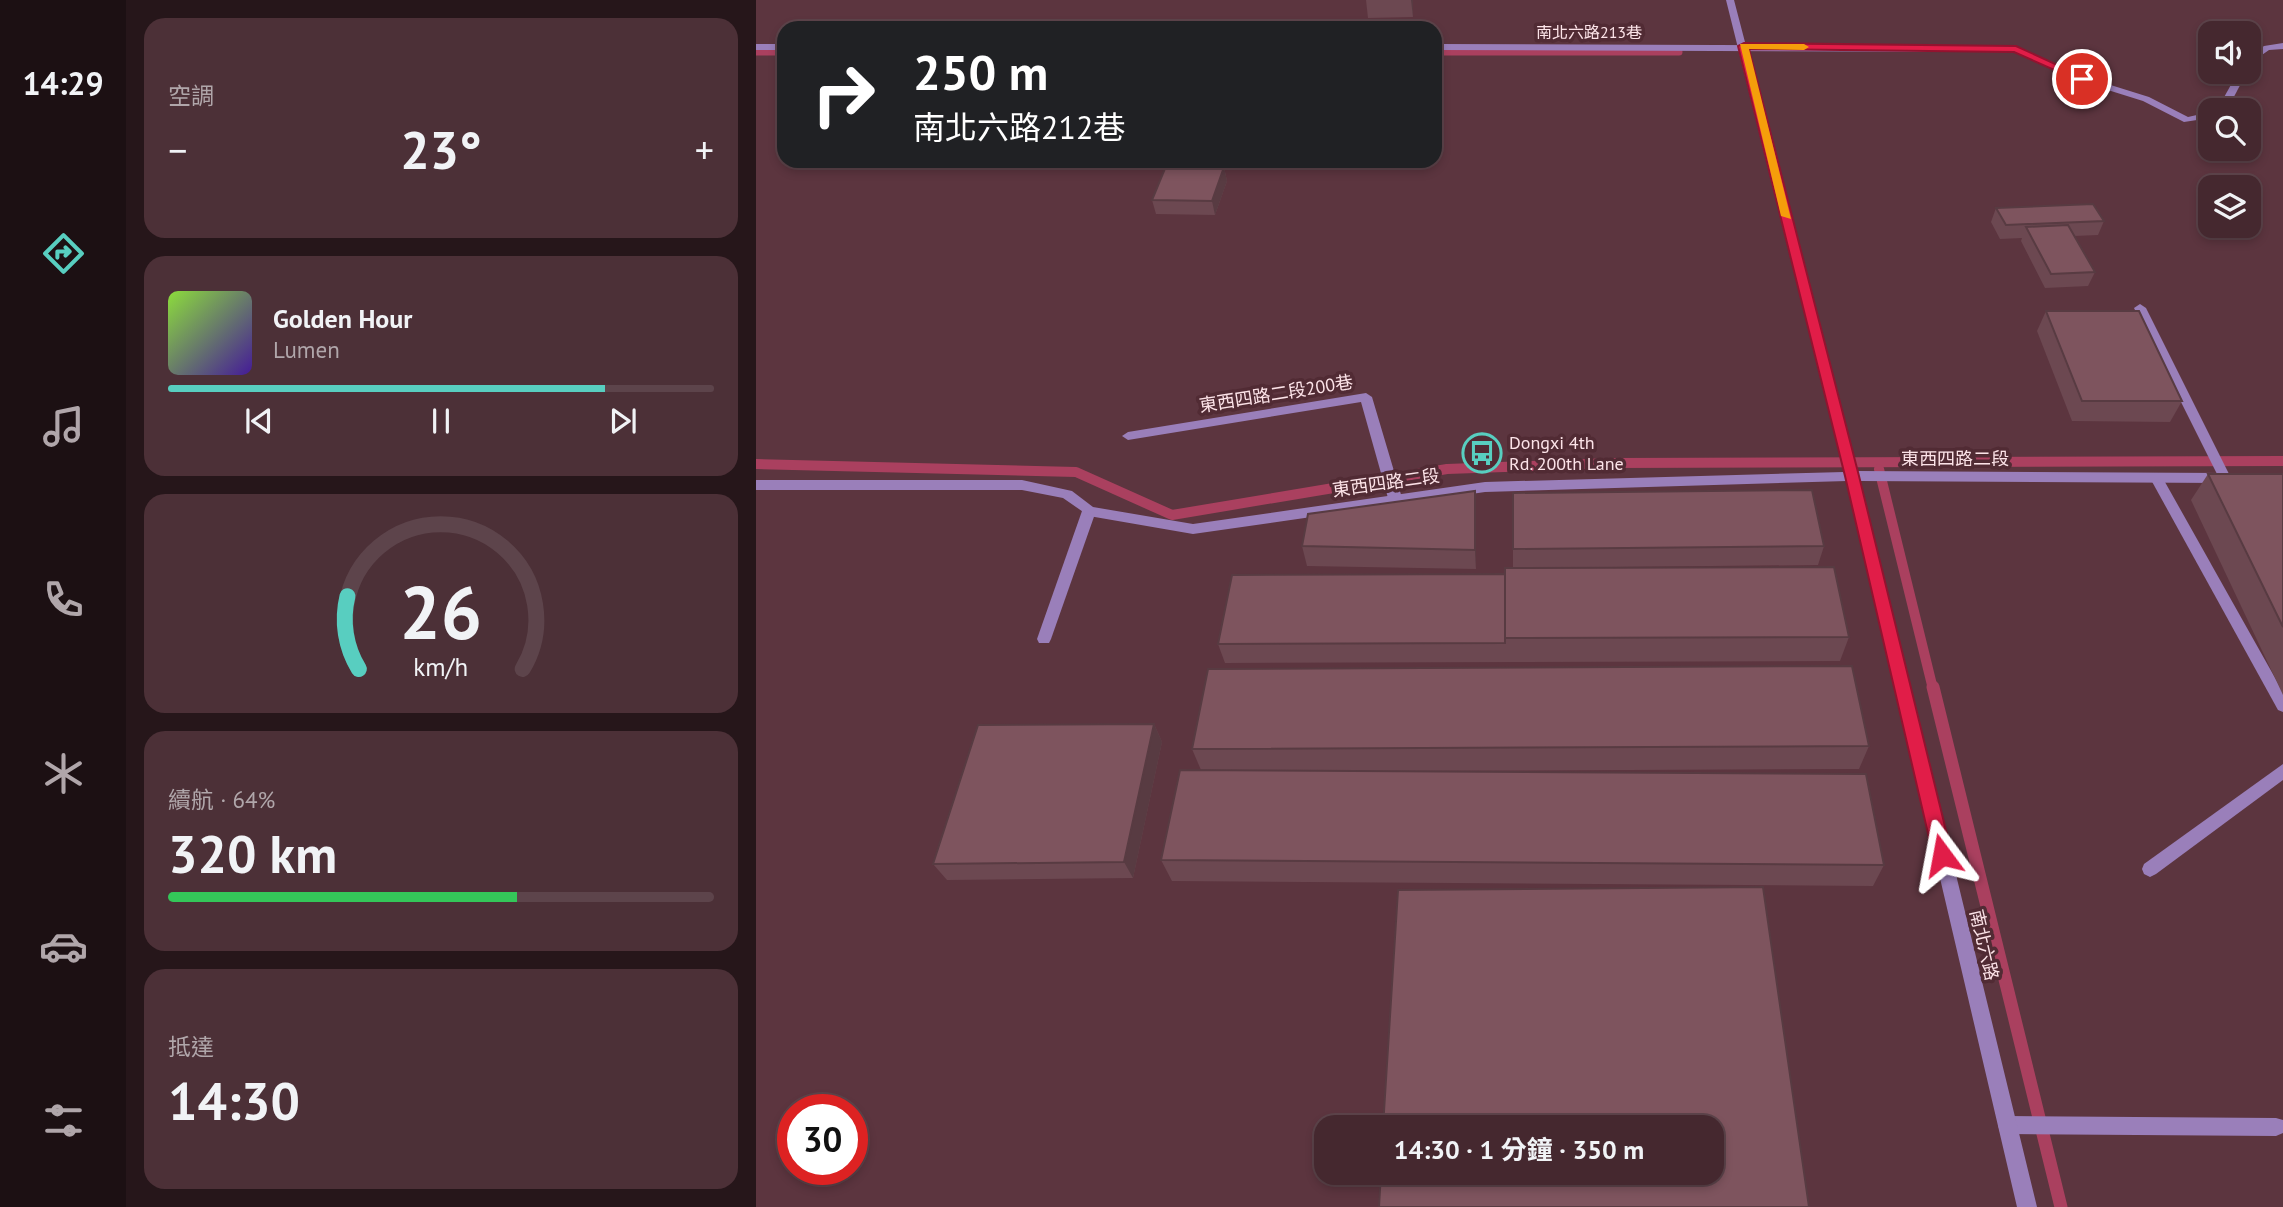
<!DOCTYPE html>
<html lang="zh-TW">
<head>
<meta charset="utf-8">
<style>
	:root { --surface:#45282f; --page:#4c3037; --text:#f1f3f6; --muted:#b0a6aa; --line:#5d444b; --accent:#58cec0 }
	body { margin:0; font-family:"PT Sans","Noto Sans TC",sans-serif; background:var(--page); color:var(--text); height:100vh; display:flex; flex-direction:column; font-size:26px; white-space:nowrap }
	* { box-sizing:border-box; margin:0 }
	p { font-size:23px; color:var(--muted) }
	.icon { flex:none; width:38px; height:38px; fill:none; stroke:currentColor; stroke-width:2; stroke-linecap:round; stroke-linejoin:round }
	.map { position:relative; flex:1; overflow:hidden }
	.sheet { display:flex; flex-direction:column; gap:18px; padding:18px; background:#26161a; width:630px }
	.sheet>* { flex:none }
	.hud { position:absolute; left:21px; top:21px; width:665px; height:147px; border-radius:21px; box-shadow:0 4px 10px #0003,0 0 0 2px var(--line); background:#202124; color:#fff; overflow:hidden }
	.controls { position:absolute; left:1442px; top:21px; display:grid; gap:14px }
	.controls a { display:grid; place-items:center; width:63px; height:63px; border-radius:14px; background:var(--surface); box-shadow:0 4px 10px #0003,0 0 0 2px var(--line); font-size:35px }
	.speed { position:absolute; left:21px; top:1094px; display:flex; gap:14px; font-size:35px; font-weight:700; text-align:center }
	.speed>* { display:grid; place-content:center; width:91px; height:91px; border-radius:50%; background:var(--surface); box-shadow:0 4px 10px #0003,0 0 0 2px var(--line); line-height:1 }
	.speed .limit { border:10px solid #d22; background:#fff; color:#111 }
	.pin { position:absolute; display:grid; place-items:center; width:60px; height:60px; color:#fff; margin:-30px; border:4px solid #fff; border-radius:50%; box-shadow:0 2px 7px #0007 }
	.me { position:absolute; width:77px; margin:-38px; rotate:347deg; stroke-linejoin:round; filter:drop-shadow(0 0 5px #0008) }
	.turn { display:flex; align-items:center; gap:24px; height:147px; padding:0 21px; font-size:32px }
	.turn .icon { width:91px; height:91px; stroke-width:2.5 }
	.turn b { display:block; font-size:49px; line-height:60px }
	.big { font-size:52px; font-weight:700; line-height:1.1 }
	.sheet .card { flex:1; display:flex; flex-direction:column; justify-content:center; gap:10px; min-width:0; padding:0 24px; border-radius:21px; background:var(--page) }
	.sheet .dial { align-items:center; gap:0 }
	.dial svg { height:182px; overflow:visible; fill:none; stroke:var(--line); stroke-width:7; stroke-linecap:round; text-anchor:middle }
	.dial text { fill:var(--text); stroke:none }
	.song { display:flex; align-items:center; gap:21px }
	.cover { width:84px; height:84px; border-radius:10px; background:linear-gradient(135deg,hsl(90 70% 55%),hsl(260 70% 35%)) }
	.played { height:7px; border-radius:4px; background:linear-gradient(90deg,var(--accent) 80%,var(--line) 80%) }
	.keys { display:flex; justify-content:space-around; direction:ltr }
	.heat { display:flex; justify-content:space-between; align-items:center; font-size:38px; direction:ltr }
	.charge { height:10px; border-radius:5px; background:linear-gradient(90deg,#34c759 64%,var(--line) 0) }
	.trip { position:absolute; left:558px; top:1115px; width:410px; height:70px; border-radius:21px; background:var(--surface); box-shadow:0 4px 10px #0003,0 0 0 2px var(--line); font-weight:700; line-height:70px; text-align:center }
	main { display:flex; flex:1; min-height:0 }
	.tabs { display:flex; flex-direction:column; width:126px; justify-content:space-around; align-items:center; background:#1c1013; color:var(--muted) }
	.tabs .icon { width:49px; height:49px }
	.tabs .active { color:var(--accent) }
	.tabs b { font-size:32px; color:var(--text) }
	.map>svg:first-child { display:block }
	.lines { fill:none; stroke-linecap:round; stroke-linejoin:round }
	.stream-far2 { stroke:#aa405f; stroke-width:7 }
	.stream-far1 { stroke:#aa405f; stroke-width:10 }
	.stream { stroke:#aa405f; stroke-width:13 }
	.service { fill:#9a7fba; fill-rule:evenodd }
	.minor { fill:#9a7fba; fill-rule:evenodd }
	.wall { fill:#6c4851 }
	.shaded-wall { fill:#583b42 }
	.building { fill:#7e545e; stroke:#583b42; stroke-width:2 }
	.route { fill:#e11d48; stroke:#92132f; stroke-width:2 }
	.slow { fill:#f59e0b }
	.labels { text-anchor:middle; stroke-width:7; stroke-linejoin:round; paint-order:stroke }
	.far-street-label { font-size:16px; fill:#fce3e8; stroke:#512b34 }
	.street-label { font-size:18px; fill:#fce3e8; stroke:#512b34 }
	.poi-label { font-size:18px; fill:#fce3e8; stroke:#512b34; text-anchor:start }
</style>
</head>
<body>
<main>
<nav class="tabs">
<b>14:29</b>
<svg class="icon active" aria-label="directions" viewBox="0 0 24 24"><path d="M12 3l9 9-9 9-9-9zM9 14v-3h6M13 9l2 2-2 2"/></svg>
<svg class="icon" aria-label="music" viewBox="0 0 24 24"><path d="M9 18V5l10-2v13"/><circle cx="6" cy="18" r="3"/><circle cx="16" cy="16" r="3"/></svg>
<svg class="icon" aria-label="phone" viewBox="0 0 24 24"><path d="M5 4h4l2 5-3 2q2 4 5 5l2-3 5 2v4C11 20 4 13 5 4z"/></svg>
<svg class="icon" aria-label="climate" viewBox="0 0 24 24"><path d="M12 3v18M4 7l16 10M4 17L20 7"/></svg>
<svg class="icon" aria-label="car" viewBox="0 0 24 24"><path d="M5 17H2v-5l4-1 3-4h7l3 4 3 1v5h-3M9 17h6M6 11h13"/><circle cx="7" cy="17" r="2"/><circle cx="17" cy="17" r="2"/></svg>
<svg class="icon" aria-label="filters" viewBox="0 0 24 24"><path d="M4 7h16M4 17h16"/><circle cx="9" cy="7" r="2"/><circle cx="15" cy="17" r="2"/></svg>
</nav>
<section class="sheet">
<div class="card"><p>空調</p>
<div class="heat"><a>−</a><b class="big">23°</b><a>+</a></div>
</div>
<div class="card">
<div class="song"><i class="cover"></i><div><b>Golden Hour</b><p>Lumen</p></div></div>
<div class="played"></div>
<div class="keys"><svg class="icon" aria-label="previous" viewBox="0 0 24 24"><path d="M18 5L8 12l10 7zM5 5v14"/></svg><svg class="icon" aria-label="pause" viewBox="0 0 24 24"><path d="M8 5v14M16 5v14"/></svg><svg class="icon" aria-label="next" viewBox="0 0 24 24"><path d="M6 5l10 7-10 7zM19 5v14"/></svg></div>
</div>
<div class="card dial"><svg viewBox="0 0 100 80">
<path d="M14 69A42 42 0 1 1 86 69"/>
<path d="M14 69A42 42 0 0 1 9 37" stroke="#58cec0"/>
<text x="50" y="56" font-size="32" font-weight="700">26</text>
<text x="50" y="72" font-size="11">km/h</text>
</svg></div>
<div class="card"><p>續航 · 64%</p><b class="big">320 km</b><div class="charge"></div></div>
<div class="card"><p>抵達</p><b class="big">14:30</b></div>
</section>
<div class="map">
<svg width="1527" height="1207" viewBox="0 0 1527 1207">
	<rect width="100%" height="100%" fill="#5c353f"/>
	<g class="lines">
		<!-- stream-far2 -->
		<g class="stream-far2">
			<path d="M0 52H28"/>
			<path d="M679 52H923"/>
		</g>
		<!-- stream-far1 -->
		<g class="stream-far1">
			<path d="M0 464 320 472 416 515 691 469 856 463 1527 461"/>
			<path d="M1123 469 1177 689"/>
		</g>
		<!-- stream -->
		<path class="stream" d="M1177 687 1305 1207"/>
		<!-- service -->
		<g class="service">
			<path d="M1527 43V49L1513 50 1493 64V57L1508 46Z"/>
			<rect x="0" y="44" width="28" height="6"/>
			<path d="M679 44 1260 46 1329 77 1393 97 1432 117 1454 112V118L1428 122 1387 101 1323 81 1259 52 679 50Z"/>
			<path d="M1482 72H1491L1471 110H1461Z"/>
			<path d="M1384 304 1390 308 1475 478 1474 481 1469 483 1463 478 1378 308Z"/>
			<path d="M610 393 616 397 646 498 639 503 632 498 605 402 372 440 366 436 372 432Z"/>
			<path d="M1400 473 1405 475 1527 692V712L1522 710 1394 478Z"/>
			<path d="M333 506 340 511 295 639 293 643H283L281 639 326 511Z"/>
			<path d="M1527 764V780L1400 874 1394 877 1388 874 1386 869 1388 864Z"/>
			<path d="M1251 1116 1520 1118 1527 1120V1133L1520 1136 1251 1134 1244 1132 1242 1125 1244 1118Z"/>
		</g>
		<!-- minor -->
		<path class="minor" d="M970 0H978L1101 471 1468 473 1474 478 1468 483 1104 481 1281 1207H1261L1091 481 729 492 437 534 333 516 307 498 266 490H0V480H266L316 491 337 507 437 524 729 482 1088 472Z"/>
	</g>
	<!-- wall -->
	<g class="wall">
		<path d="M610 0H657V17L612 18Z"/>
		<path d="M468 167 471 181 459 215 400 214 396 200Z"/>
		<path d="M1240 208 1348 221 1342 235 1318 236 1339 272 1332 286 1289 288 1265 241 1266 238 1244 239 1235 222Z"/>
		<path d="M1290 311 1426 401 1414 422 1316 421 1281 331Z"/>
		<path d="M1452 474H1527V695L1435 500Z"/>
		<path d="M719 491 720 569 551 566 546 546Z"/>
		<path d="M757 493 1068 546 1062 565 757 568Z"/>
		<path d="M476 575 1093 637 1084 661 469 663 462 644Z"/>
		<path d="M398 724 406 742 377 878 191 880 177 864Z"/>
		<path d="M1113 746 1103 769 627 771 1128 865 1117 886 416 881 405 860 445 770 436 749Z"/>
	</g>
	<!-- shaded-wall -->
	<g class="shaded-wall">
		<path d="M655 0H657V17Z"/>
		<path d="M468 167 471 181 459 215 456 201Z"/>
		<path d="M719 491 720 511V569L719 550Z"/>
		<path d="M398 724 406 742 377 878 368 862Z"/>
	</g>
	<!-- building -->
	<g class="building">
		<path d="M410 166 468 167 456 201 396 200Z"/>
		<path d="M1337 204 1348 221 1250 225 1240 208Z"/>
		<path d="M1312 225 1339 272 1295 274 1270 227Z"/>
		<path d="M1290 311H1383L1426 401H1326Z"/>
		<path d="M1452 474H1527V627Z"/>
		<path d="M1056 490 1068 546 757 549V493Z"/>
		<path d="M719 491V550L546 546 552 514Z"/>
		<path d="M1078 567 1093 637 749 638V568Z"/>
		<path d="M749 574V643L462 644 476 575Z"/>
		<path d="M1096 666 1113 746 436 749 452 669Z"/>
		<path d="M398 724 368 862 177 864 222 725Z"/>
		<path d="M424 770 1110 774 1128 865 405 860Z"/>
		<path d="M1007 887 1053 1207H623L625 1172H956V1127H627L642 890Z"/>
	</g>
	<!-- route -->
	<path class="route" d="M988 43 1260 46 1332 79 1323 81 1258 52 993 49 1103 476 1196 855 1193 861 1186 863 1180 861 1177 855 1089 476 982 46Z"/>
	<!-- slow -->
	<path class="slow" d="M984 44H1048L1053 47 1048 50 993 49 1035 219 1025 216Z"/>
	<!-- icons -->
	<defs>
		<g id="bus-ring" transform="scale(2.0125)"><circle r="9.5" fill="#512b34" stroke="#58cec0" stroke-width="1.5"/><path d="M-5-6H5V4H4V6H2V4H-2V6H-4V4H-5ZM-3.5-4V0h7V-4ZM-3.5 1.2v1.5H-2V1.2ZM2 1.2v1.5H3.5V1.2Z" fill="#58cec0"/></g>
	</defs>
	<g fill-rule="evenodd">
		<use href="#bus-ring" x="726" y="453"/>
	</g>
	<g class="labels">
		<!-- far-street labels -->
		<g class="far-street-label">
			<text x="833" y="38">南北六路213巷</text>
		</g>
		<!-- street labels -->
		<g class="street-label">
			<text transform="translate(520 394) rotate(-9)" y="6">東西四路二段200巷</text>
			<text x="1199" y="465">東西四路二段</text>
			<text transform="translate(630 483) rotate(-8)" y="6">東西四路二段</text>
			<text transform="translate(1228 945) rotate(77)" y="6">南北六路</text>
		</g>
		<!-- poi labels -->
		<g class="poi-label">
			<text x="753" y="449">Dongxi 4th<tspan x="753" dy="21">Rd. 200th Lane</tspan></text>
		</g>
	</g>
</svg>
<div class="controls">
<a><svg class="icon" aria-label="sound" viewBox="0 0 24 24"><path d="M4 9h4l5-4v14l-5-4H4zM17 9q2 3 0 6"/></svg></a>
<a><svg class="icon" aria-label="search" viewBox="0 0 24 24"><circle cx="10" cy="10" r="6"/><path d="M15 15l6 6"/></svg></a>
<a><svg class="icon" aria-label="layers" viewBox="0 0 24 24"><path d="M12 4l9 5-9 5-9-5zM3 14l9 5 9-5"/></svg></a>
</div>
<div class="speed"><div class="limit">30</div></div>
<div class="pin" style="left:1326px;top:79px;background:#d93025"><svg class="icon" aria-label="arrive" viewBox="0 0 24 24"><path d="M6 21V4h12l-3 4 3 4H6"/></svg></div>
<svg class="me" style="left:1186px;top:855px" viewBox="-20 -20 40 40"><path d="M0-17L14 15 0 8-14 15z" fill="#e11d48" stroke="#fff" stroke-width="4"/></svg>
<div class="trip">14:30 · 1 分鐘 · 350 m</div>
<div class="hud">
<div class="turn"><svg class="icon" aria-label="right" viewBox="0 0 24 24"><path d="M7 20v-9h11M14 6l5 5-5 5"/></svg><div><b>250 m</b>南北六路212巷</div></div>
</div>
</div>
</main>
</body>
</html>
